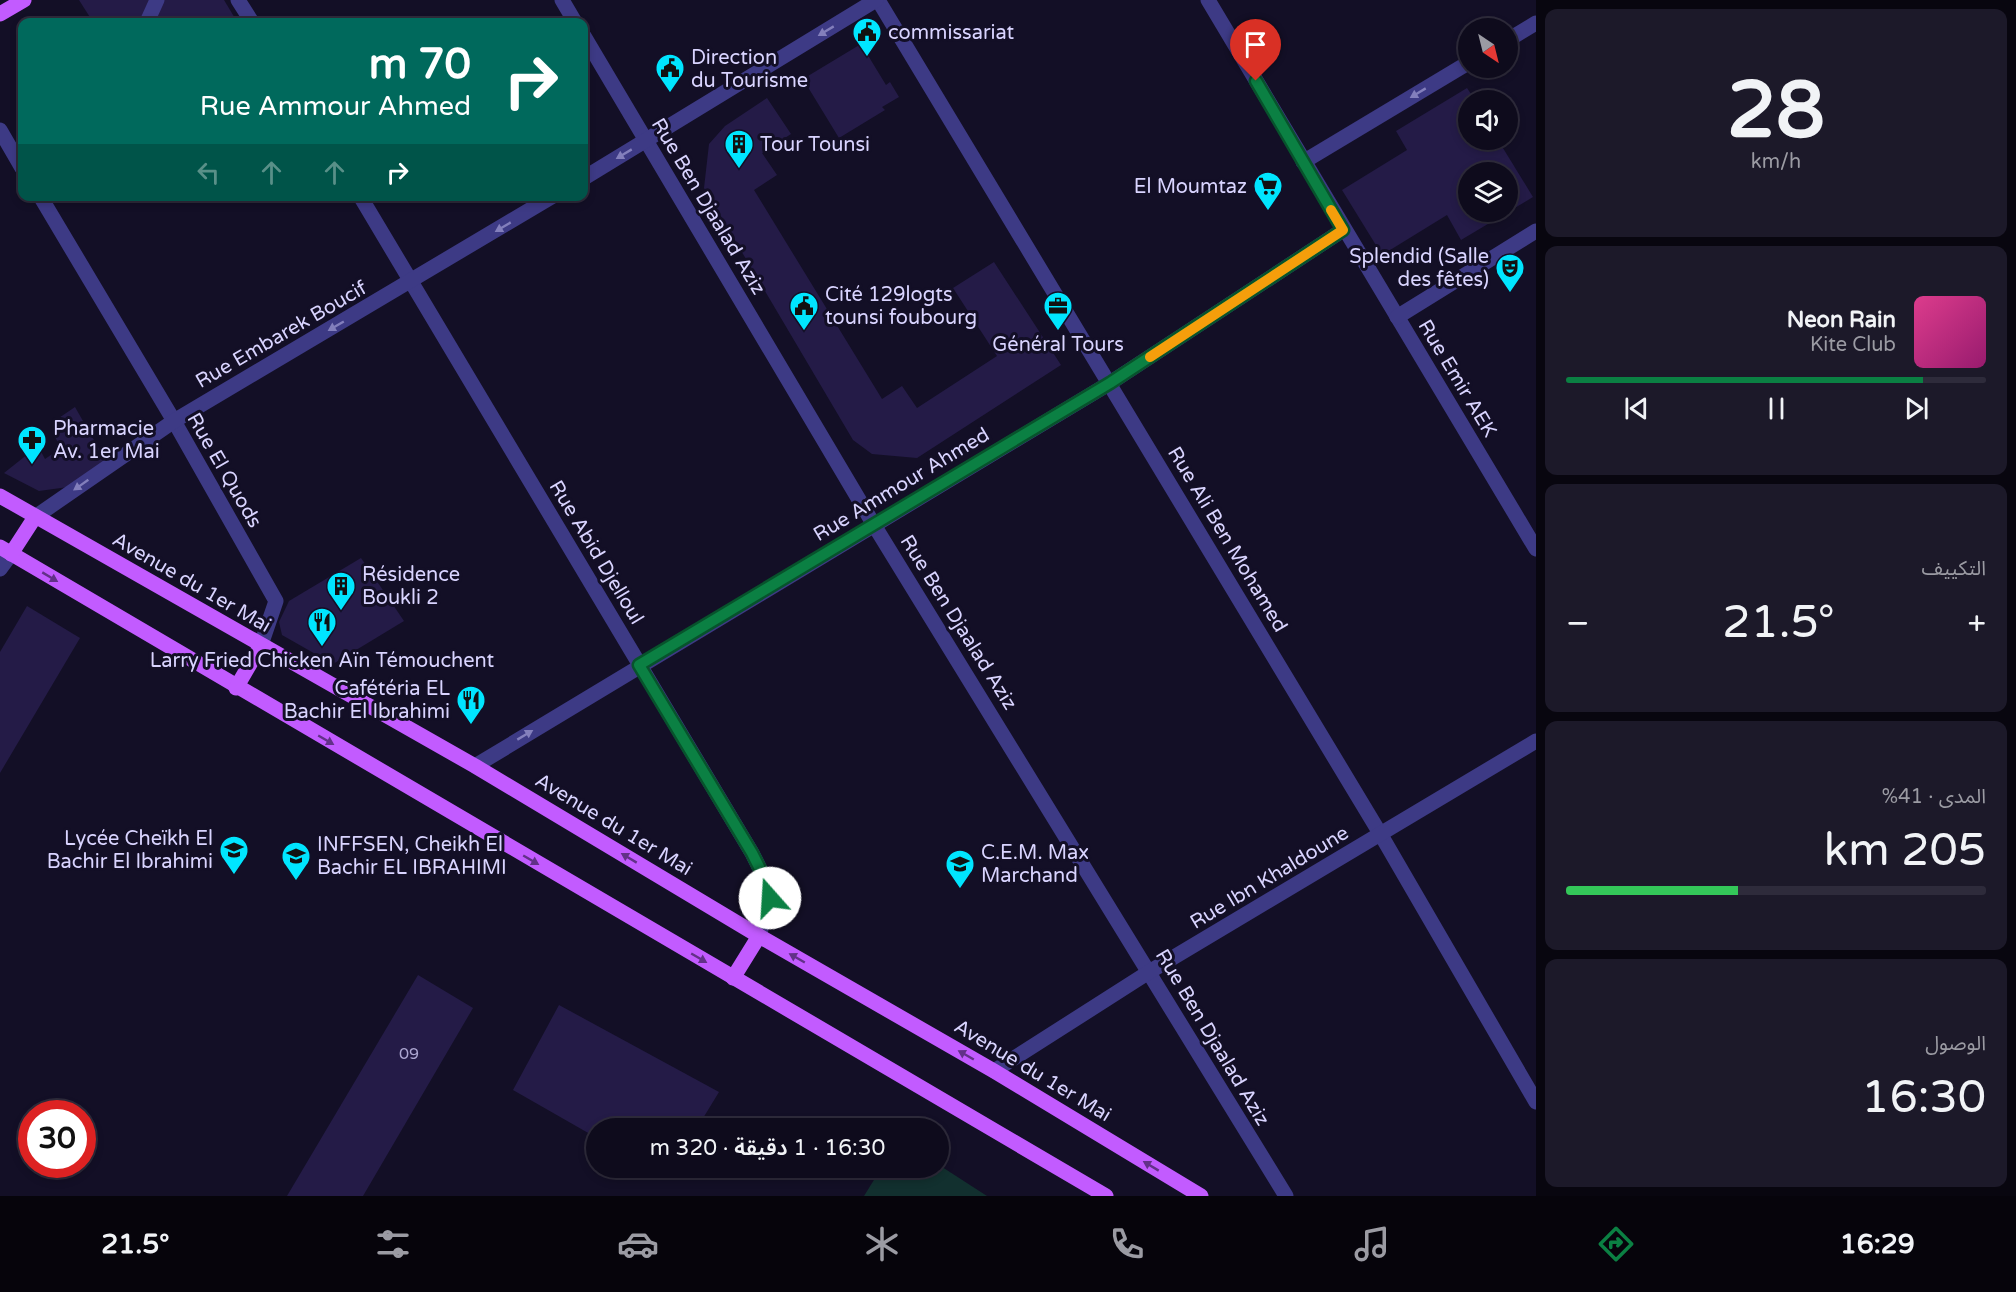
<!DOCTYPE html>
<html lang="ar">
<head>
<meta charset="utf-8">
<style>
	:root { --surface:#0e0b1c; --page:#1c1929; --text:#f1f3f6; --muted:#9b9ba3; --line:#2e2b3b; --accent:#0b8043 }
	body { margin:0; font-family:"Varela Round","Noto Sans Arabic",sans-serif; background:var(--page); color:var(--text); direction:rtl; height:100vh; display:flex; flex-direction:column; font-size:22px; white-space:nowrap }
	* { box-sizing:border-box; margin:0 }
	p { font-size:20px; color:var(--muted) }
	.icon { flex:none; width:33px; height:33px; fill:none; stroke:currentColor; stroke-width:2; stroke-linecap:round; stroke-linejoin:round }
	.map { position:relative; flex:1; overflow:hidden; direction:ltr }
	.sheet { display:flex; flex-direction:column; gap:9px; padding:9px; background:#08060f; width:480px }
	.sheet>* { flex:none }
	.hud { position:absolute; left:18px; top:18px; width:570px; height:183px; border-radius:12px; box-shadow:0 3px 9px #0003,0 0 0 2px var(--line); direction:rtl; background:#00695c; color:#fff; overflow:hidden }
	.needle { width:39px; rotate:145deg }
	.controls { position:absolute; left:1458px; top:18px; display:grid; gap:12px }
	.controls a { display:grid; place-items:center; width:60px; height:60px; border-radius:50%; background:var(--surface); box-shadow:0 3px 9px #0003,0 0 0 2px var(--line); font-size:30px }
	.speed { position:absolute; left:18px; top:1100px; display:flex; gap:12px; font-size:30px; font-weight:700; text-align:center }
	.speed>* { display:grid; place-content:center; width:78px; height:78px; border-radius:50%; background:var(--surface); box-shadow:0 3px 9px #0003,0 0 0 2px var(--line); line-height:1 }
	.speed .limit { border:9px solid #d22; background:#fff; color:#111 }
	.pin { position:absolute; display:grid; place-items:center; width:51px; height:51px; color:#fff; margin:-62px -26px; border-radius:50% 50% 50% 0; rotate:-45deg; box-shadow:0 0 6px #0007 }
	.pin .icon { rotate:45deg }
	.me { position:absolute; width:66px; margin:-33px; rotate:341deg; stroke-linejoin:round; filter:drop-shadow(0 0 4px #0008) }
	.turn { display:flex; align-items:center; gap:21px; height:126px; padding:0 18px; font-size:27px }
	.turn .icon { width:78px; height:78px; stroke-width:2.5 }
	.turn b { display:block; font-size:42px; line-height:51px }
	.lanes { display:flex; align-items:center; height:57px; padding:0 18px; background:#0003; justify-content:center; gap:30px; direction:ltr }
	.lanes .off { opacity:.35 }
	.big { font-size:45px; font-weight:600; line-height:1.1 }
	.sheet .card { flex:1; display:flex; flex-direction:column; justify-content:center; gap:9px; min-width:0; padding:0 21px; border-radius:12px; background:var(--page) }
	.sheet .dial { align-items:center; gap:0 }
	.dial b { font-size:78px; line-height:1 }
	.song { display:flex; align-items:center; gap:18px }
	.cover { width:72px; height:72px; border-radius:9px; background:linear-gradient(135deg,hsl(330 70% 55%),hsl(320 70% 35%)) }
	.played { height:6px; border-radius:3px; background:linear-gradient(90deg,var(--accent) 85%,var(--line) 85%) }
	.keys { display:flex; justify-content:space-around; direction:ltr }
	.heat { display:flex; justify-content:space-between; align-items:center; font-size:33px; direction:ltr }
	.charge { height:9px; border-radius:4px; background:linear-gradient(90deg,#34c759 41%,var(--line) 0) }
	.trip { position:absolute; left:586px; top:1118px; width:363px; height:60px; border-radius:30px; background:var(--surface); box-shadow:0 3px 9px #0003,0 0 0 2px var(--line); font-weight:600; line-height:60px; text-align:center; direction:rtl }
	.tab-bar { display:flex; height:96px; justify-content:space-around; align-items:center; background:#06040b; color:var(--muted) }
	.tab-bar .icon { width:42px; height:42px }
	.tab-bar .on { color:var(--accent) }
	.tab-bar b { font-size:27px; color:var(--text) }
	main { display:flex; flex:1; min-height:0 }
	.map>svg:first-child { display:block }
	.green { fill:#12302f }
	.building { fill:#241b47; fill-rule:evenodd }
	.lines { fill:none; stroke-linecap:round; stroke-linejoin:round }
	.minor { stroke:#3d3a85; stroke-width:15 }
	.major { stroke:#c25bff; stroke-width:15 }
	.oneway { fill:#837fbc }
	.oneway2 { fill:#623188 }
	.route-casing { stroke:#07532c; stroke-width:15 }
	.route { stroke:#0b8043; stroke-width:10 }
	.slow { stroke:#f59e0b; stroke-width:10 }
	.labels { text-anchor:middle; stroke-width:6; stroke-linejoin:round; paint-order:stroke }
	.number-label { font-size:16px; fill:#aca6d1 }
	.poi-label { font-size:20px; fill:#d9d4ff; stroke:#130f26; text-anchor:start }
	.street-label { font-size:20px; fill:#d9d4ff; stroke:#130f26 }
</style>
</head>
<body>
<main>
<section class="sheet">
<div class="card dial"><b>28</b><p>km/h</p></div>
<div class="card">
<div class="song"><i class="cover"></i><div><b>Neon Rain</b><p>Kite Club</p></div></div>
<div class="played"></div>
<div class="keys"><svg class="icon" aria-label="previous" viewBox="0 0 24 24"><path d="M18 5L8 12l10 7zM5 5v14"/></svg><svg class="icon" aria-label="pause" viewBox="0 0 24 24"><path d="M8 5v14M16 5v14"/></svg><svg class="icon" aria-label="next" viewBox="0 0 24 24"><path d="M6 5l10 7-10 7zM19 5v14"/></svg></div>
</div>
<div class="card"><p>التكييف</p>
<div class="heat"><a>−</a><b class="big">21.5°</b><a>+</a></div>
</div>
<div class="card"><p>المدى · 41%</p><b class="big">205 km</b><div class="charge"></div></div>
<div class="card"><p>الوصول</p><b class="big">16:30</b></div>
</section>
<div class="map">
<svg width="1536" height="1196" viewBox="0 0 1536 1196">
	<rect width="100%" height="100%" fill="#130f26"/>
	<!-- green -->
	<path class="green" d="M939 1165 987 1196H864L882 1167Z"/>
	<!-- building -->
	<g class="building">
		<path d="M79 0H224L236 20 231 22H93Z"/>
		<path d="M861 44 886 85 890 82 899 97 882 107 885 110 839 138 803 79Z"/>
		<path d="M1467 88 1475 100H1468V140H1498L1533 197 1461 240 1447 215 1382 255 1342 190 1407 150 1396 131ZM1468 172H1508V212H1468Z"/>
		<path d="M767 98 791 134 762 153 777 175 754 190 882 399 902 386 917 408 997 356 953 288 994 262 1061 365 917 458 872 454 853 440 704 188 709 144 725 126Z"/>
		<path d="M75 407 107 463 68 487 39 491 4 473 38 446 45 459 61 448 54 435 64 431 53 422Z"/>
		<path d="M361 558 404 621 333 664 282 635 279 622 289 601Z"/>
		<path d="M27 606 80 638 0 773V652Z"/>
		<path d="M418 975 473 1008 363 1196H287Z"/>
		<path d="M559 1005 719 1092 697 1128H597V1138L513 1090Z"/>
		<path d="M647 1167H674L667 1178Z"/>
	</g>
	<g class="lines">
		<!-- minor -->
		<g class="minor">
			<path d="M238 0 252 22"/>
			<path d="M562 0 575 22"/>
			<path d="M878 0 1381 835 1536 1102"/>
			<path d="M1208 0 1536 549"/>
			<path d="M147 22 157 0"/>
			<path d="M584 36 874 525 1286 1196"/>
			<path d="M1508 40 1536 23"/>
			<path d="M0 130 22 168"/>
			<path d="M1303 162 1468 63"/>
			<path d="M584 178 876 0"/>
			<path d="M40 196 174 421 276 601 261 645"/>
			<path d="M360 196 752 853 766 881 770 898 759 936"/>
			<path d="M1397 317 1536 231"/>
			<path d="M35 517 174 421 553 196"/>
			<path d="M0 569 11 554"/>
			<path d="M475 766 1110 383 1343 230"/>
			<path d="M994 1071 1149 972 1536 741"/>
		</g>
		<!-- major -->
		<g class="major">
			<path d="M0 14 24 0"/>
			<path d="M0 496 475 766 759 936 994 1071 1201 1196"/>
			<path d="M0 547 1106 1196"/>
			<path d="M11 554 35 517"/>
			<path d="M236 688 261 645"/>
			<path d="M733 978 759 936"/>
		</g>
	</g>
	<!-- one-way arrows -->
	<defs><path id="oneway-solid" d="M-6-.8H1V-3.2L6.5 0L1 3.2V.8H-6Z" transform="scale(1.5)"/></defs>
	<g class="oneway">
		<use href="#oneway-solid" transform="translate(826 31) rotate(149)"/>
		<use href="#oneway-solid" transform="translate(1418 93) rotate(149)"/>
		<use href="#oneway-solid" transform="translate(624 154) rotate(149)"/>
		<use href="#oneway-solid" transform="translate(503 227) rotate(149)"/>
		<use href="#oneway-solid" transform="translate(336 326) rotate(150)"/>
		<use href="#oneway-solid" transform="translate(81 485) rotate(145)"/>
		<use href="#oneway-solid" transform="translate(525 735) rotate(-31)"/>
	</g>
	<g class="oneway2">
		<use href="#oneway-solid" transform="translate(50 577) rotate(31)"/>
		<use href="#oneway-solid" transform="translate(326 740) rotate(30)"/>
		<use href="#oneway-solid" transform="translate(629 858) rotate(-149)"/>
		<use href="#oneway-solid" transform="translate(531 860) rotate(30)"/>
		<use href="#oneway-solid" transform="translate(699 958) rotate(30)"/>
		<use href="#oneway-solid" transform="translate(797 958) rotate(-150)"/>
		<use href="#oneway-solid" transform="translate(966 1055) rotate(-150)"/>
		<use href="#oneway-solid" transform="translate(1151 1166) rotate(-149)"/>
	</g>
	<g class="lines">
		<!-- route casing -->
		<g class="route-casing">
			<path id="route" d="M770 898 766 881 752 853 639 665 1110 383 1343 230 1256 81"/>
		</g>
		<!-- route -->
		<use href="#route" class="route"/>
		<!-- slow -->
		<path class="slow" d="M1150 357 1343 230 1331 210"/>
	</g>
	<!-- icons -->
	<defs>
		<g id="civic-pin" transform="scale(1.5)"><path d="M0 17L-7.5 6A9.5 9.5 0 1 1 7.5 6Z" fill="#00e5ff" stroke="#130f26"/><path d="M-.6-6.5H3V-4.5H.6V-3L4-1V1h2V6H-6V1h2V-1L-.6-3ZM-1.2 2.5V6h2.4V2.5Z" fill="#111"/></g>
		<g id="building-pin" transform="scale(1.5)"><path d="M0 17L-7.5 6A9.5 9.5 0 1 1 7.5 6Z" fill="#00e5ff" stroke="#130f26"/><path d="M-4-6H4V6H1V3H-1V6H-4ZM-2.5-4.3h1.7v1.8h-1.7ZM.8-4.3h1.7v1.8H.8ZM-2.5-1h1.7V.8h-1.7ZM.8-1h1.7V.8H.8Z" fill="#111"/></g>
		<g id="supermarket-pin" transform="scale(1.5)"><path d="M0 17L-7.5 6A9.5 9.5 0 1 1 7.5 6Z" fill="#00e5ff" stroke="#130f26"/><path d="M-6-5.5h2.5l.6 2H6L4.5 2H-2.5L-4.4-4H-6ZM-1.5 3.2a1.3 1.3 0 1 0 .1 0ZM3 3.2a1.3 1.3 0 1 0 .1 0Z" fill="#111"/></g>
		<g id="theatre-pin" transform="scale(1.5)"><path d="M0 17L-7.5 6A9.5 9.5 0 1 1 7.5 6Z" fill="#00e5ff" stroke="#130f26"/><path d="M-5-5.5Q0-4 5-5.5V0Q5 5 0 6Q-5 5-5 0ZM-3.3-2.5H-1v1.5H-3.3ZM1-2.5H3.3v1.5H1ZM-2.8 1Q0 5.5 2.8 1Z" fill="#111"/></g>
		<g id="office-pin" transform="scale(1.5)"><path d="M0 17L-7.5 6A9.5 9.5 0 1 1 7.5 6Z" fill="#00e5ff" stroke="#130f26"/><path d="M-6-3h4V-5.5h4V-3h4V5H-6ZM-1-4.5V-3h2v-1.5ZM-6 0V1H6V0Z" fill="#111"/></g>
		<g id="pharmacy-pin" transform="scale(1.5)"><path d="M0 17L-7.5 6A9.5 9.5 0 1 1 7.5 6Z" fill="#00e5ff" stroke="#130f26"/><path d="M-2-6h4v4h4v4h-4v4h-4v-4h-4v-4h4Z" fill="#111"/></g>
		<g id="restaurant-pin" transform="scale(1.5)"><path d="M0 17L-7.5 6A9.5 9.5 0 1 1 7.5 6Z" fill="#00e5ff" stroke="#130f26"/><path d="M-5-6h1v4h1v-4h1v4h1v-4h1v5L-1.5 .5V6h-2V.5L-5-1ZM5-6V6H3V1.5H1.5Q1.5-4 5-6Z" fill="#111"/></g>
		<g id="school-pin" transform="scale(1.5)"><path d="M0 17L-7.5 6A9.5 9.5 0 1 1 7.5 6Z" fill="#00e5ff" stroke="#130f26"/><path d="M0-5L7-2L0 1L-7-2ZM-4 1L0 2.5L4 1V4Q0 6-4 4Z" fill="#111"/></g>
		<g id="university-pin" transform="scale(1.5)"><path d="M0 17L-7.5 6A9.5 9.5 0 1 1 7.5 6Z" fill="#00e5ff" stroke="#130f26"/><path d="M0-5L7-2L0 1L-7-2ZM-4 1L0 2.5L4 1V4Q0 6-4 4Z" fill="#111"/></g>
	</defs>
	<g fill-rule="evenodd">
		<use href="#civic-pin" x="867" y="32"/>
		<use href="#civic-pin" x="670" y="68"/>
		<use href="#building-pin" x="739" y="144"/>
		<use href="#supermarket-pin" x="1268" y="186"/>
		<use href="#theatre-pin" x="1510" y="268"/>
		<use href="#civic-pin" x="804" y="306"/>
		<use href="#office-pin" x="1058" y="306"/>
		<use href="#pharmacy-pin" x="32" y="440"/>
		<use href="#building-pin" x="341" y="586"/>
		<use href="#restaurant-pin" x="322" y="622"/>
		<use href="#restaurant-pin" x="471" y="700"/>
		<use href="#school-pin" x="234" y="850"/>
		<use href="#university-pin" x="296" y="856"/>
		<use href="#school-pin" x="960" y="864"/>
	</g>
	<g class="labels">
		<!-- number labels -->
		<g class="number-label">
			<text x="409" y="1059">09</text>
		</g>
		<!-- poi labels -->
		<g class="poi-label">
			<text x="888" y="39">commissariat</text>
			<text x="691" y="64">Direction<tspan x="691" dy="23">du Tourisme</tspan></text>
			<text x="760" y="151">Tour Tounsi</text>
			<text x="1247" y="193" text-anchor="end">El Moumtaz</text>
			<text x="1489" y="263" text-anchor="end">Splendid (Salle<tspan x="1489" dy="23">des fêtes)</tspan></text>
			<text x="825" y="301">Cité 129logts<tspan x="825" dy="23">tounsi foubourg</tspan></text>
			<text x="1058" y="351" text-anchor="middle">Général Tours</text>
			<text x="53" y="435">Pharmacie<tspan x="53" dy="23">Av. 1er Mai</tspan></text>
			<text x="362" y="581">Résidence<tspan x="362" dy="23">Boukli 2</tspan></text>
			<text x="322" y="667" text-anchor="middle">Larry Fried Chicken Aïn Témouchent</text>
			<text x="450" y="695" text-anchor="end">Cafétéria EL<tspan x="450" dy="23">Bachir El Ibrahimi</tspan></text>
			<text x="213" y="845" text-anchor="end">Lycée Cheïkh El<tspan x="213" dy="23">Bachir El Ibrahimi</tspan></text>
			<text x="317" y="851">INFFSEN, Cheikh El<tspan x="317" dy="23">Bachir EL IBRAHIMI</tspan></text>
			<text x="981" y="859">C.E.M. Max<tspan x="981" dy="23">Marchand</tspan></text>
		</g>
		<!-- street labels -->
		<g class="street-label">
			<text transform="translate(709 206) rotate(59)" y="7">Rue Ben Djaalad Aziz</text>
			<text transform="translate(281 334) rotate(-30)" y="7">Rue Embarek Boucif</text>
			<text transform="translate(1458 378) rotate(59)" y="7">Rue Emir AEK</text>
			<text transform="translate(225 470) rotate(60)" y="7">Rue El Quods</text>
			<text transform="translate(901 484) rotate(-31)" y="7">Rue Ammour Ahmed</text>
			<text transform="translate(1228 539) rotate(59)" y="7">Rue Ali Ben Mohamed</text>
			<text transform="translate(597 552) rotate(59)" y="7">Rue Abid Djelloul</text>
			<text transform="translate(192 582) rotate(30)" y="7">Avenue du 1er Mai</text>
			<text transform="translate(959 622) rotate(58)" y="7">Rue Ben Djaalad Aziz</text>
			<text transform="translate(614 824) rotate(31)" y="7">Avenue du 1er Mai</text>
			<text transform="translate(1269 877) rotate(-31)" y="7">Rue Ibn Khaldoune</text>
			<text transform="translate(1213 1037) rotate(59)" y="7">Rue Ben Djaalad Aziz</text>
			<text transform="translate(1033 1070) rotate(31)" y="7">Avenue du 1er Mai</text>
		</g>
	</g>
</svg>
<div class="controls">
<a><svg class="needle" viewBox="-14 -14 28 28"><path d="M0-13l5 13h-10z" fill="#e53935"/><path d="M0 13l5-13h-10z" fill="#9b9ba3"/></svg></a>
<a><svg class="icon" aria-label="sound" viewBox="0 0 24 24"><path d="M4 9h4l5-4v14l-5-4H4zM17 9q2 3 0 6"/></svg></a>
<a><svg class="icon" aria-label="layers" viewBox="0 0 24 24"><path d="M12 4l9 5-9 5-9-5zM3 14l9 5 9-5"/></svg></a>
</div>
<div class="speed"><div class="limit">30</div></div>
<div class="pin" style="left:1256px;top:81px;background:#d93025"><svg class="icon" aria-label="arrive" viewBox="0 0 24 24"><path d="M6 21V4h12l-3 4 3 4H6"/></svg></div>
<svg class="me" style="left:770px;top:898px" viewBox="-20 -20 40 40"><circle r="19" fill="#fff"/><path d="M0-13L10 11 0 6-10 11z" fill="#0b8043"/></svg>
<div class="trip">16:30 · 1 دقيقة · 320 m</div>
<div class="hud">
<div class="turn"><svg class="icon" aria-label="right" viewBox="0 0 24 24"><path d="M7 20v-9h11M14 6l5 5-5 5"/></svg><div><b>70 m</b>Rue Ammour Ahmed</div></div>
<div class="lanes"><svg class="icon off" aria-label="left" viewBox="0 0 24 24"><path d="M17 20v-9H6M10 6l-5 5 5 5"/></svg><svg class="icon off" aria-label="ahead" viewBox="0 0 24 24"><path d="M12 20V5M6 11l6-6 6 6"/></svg><svg class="icon off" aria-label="ahead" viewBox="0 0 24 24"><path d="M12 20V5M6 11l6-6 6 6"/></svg><svg class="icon" aria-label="right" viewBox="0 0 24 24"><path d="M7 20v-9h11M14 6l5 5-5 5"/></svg></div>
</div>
</div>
</main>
<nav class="tab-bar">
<b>16:29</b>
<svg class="icon on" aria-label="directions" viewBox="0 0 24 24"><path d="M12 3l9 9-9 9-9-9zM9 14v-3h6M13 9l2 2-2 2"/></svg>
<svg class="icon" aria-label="music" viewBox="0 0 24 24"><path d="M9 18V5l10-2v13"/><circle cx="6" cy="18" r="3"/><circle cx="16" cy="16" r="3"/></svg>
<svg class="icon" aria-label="phone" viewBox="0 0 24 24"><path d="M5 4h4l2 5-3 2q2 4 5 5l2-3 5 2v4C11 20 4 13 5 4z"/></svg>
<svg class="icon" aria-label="climate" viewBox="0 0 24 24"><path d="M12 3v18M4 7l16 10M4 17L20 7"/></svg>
<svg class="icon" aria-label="car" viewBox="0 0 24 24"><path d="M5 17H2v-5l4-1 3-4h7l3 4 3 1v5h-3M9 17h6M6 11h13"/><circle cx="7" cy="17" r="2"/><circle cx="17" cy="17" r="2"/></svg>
<svg class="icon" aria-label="filters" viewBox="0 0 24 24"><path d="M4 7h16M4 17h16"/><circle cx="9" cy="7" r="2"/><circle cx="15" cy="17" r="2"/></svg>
<b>21.5°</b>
</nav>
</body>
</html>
